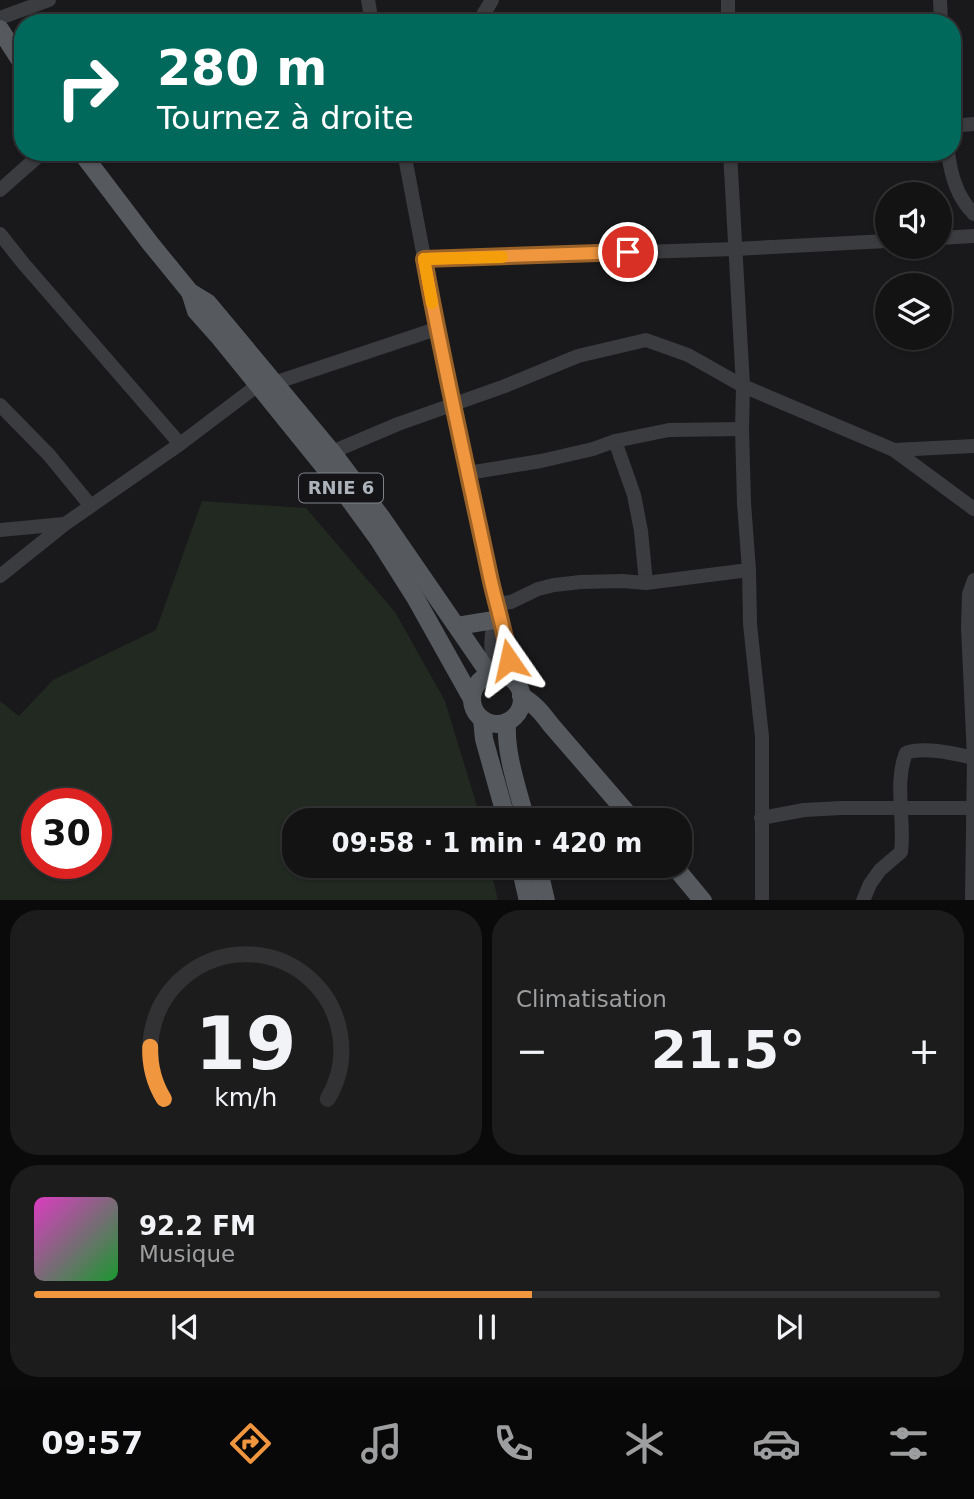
<!DOCTYPE html>
<html lang="fr">
<head>
<meta charset="utf-8">
<style>
	:root { --surface:#131314; --page:#1c1c1d; --text:#f1f3f6; --muted:#9d9ea0; --line:#323234; --accent:#ef963e }
	body { margin:0; font-family:"DejaVu Sans",sans-serif; background:var(--page); color:var(--text); height:100vh; display:flex; flex-direction:column; font-size:26px; white-space:nowrap }
	* { box-sizing:border-box; margin:0 }
	p { font-size:23px; color:var(--muted) }
	.icon { flex:none; width:38px; height:38px; fill:none; stroke:currentColor; stroke-width:2; stroke-linecap:round; stroke-linejoin:round }
	.map { position:relative; height:900px; overflow:hidden }
	.panel { display:flex; flex-direction:column; gap:10px; padding:10px; background:#0a0a0b; flex:1 }
	.panel>* { flex:none }
	.guide { position:absolute; left:14px; top:14px; width:947px; height:147px; border-radius:28px; box-shadow:0 2px 5px #0004,0 0 0 2px var(--line); background:#00695c; color:#fff; overflow:hidden }
	.buttons { position:absolute; left:875px; top:182px; display:grid; gap:14px }
	.buttons a { display:grid; place-items:center; width:77px; height:77px; border-radius:50%; background:var(--surface); box-shadow:0 2px 5px #0004,0 0 0 2px var(--line); font-size:35px }
	.speed { position:absolute; left:21px; top:788px; display:flex; gap:14px; font-size:35px; font-weight:700; text-align:center }
	.speed>* { display:grid; place-content:center; width:91px; height:91px; border-radius:50%; background:var(--surface); box-shadow:0 2px 5px #0004,0 0 0 2px var(--line); line-height:1 }
	.speed .limit { border:10px solid #d22; background:#fff; color:#111 }
	.pin { position:absolute; display:grid; place-items:center; width:60px; height:60px; color:#fff; margin:-30px; border:4px solid #fff; border-radius:50%; box-shadow:0 2px 7px #0007 }
	.me { position:absolute; width:77px; margin:-38px; rotate:349deg; stroke-linejoin:round; filter:drop-shadow(0 0 5px #0008) }
	.turn { display:flex; align-items:center; gap:24px; height:147px; padding:0 28px; font-size:32px }
	.turn .icon { width:91px; height:91px; stroke-width:2.5 }
	.turn b { display:block; font-size:49px; line-height:60px }
	.big { font-size:52px; font-weight:800; line-height:1.1 }
	.panel .tile { flex:1; display:flex; flex-direction:column; justify-content:center; gap:10px; min-width:0; padding:0 24px; border-radius:28px; background:var(--page) }
	.panel .dial { align-items:center; gap:0 }
	.dial svg { height:182px; overflow:visible; fill:none; stroke:var(--line); stroke-width:7; stroke-linecap:round; text-anchor:middle }
	.dial text { fill:var(--text); stroke:none }
	.song { display:flex; align-items:center; gap:21px }
	.cover { width:84px; height:84px; border-radius:10px; background:linear-gradient(135deg,hsl(310 70% 55%),hsl(130 70% 35%)) }
	.played { height:7px; border-radius:4px; background:linear-gradient(90deg,var(--accent) 55%,var(--line) 55%) }
	.keys { display:flex; justify-content:space-around; direction:ltr }
	.heat { display:flex; justify-content:space-between; align-items:center; font-size:38px; direction:ltr }
	.panel .tiles { flex:1; display:grid; gap:10px; grid-template-columns:1fr 1fr }
	.tile:last-child { grid-column:span 2 }
	.trip { position:absolute; left:282px; top:808px; width:410px; height:70px; border-radius:28px; background:var(--surface); box-shadow:0 2px 5px #0004,0 0 0 2px var(--line); font-weight:800; line-height:70px; text-align:center }
	.menu { display:flex; height:112px; justify-content:space-around; align-items:center; background:#080808; color:var(--muted) }
	.menu .icon { width:49px; height:49px }
	.menu .current { color:var(--accent) }
	.menu b { font-size:32px; color:var(--text) }
	.map>svg:first-child { display:block }
	.green { fill:#212921; fill-rule:evenodd }
	.lines { fill:none; stroke-linecap:round; stroke-linejoin:round }
	.minor { stroke:#3a3c40; stroke-width:14 }
	.major { stroke:#565a5f; stroke-width:18 }
	.route-casing { stroke:#9b6228; stroke-width:18 }
	.route { stroke:#ef963e; stroke-width:12 }
	.slow { stroke:#f59e0b; stroke-width:12 }
	.labels { text-anchor:middle; stroke-width:5; stroke-linejoin:round; paint-order:stroke }
	.shield { fill:#141416; stroke:#7e838a; stroke-width:2 }
	.shield-label { font-size:18px; font-weight:bold; fill:#acb3bb }
</style>
</head>
<body>
<div class="map">
<svg width="974" height="901" viewBox="0 0 974 901">
	<rect width="100%" height="100%" fill="#19191b"/>
	<!-- green -->
	<path class="green" d="M202 501 306 508 395 612 445 701 479 813 480 821H294V866H490L498 900H0V701L19 716 53 680 156 630ZM37 803H96V863H37Z"/>
	<g class="lines">
		<!-- minor -->
		<g class="minor">
			<path d="M368 0 372 23"/>
			<path d="M728 0V23"/>
			<path d="M940 0 941 23"/>
			<path d="M0 18 49 0"/>
			<path d="M478 23 492 0"/>
			<path d="M952 126 974 124"/>
			<path d="M404 152 452 405 468 473 497 610 507 641 512 680"/>
			<path d="M730 152 743 386 742 429 744 503 749 570 750 624 762 737V901"/>
			<path d="M948 152C951 176 957 197 974 214"/>
			<path d="M0 190 43 152"/>
			<path d="M0 234 23 263 180 444"/>
			<path d="M940 238 974 236"/>
			<path d="M424 259 735 249 887 241"/>
			<path d="M274 383 436 329"/>
			<path d="M0 405 49 455 90 505"/>
			<path d="M615 441 634 495 641 531 646 583"/>
			<path d="M894 450 974 446"/>
			<path d="M332 452 398 424 505 386 578 356 646 340 688 355 743 386 894 450 974 509"/>
			<path d="M468 473 541 461 593 449 615 441 669 430 742 429"/>
			<path d="M0 530 64 524"/>
			<path d="M0 576 65 524 180 444 258 385"/>
			<path d="M496 604 511 602 538 589 554 585 581 582 622 581 646 583 749 570"/>
			<path d="M494 674C491 650 489 635 497 611"/>
			<path d="M761 818 804 810 841 808H974"/>
			<path d="M863 901 870 884 880 870 901 852C905 821 894 782 906 753 924 746 956 754 974 758"/>
			<path d="M972 901 974 758 968 627 969 594 974 580"/>
		</g>
		<!-- major -->
		<g class="major">
			<path d="M0 29 23 65"/>
			<path d="M81 152 150 243 190 292 208 303 332 452 382 518 490 675"/>
			<path d="M190 292 196 311 220 338 338 484 378 539 416 599 472 699"/>
			<path d="M457 626 494 620"/>
			<circle cx="497" cy="699" r="25"/>
			<path d="M521 696C534 703 542 713 551 725L634 821"/>
			<path d="M482 719 484 739 507 821"/>
			<path d="M507 722C505 755 518 789 526 821"/>
			<path d="M520 866 528 901"/>
			<path d="M538 866 546 901"/>
			<path d="M674 866 703 901"/>
		</g>
	</g>
	<g class="lines">
		<!-- route casing -->
		<g class="route-casing">
			<path id="route" d="M509 660C505 630 495 602 489 572 467 468 443 364 424 259L628 252"/>
		</g>
		<!-- route -->
		<use href="#route" class="route"/>
		<!-- slow -->
		<path class="slow" d="M432 303 424 259 502 257"/>
	</g>
	<g class="labels">
		<!-- shield labels -->
		<rect class="shield" x="299" y="473.5" width="84" height="29" rx="5"/>
		<g class="shield-label">
			<text x="341" y="494">RNIE 6</text>
		</g>
	</g>
</svg>
<div class="buttons">
<a><svg class="icon" aria-label="sound" viewBox="0 0 24 24"><path d="M4 9h4l5-4v14l-5-4H4zM17 9q2 3 0 6"/></svg></a>
<a><svg class="icon" aria-label="layers" viewBox="0 0 24 24"><path d="M12 4l9 5-9 5-9-5zM3 14l9 5 9-5"/></svg></a>
</div>
<div class="speed"><div class="limit">30</div></div>
<div class="pin" style="left:628px;top:252px;background:#d93025"><svg class="icon" aria-label="arrive" viewBox="0 0 24 24"><path d="M6 21V4h12l-3 4 3 4H6"/></svg></div>
<svg class="me" style="left:509px;top:660px" viewBox="-20 -20 40 40"><path d="M0-17L14 15 0 8-14 15z" fill="#ef963e" stroke="#fff" stroke-width="4"/></svg>
<div class="trip">09:58 · 1 min · 420 m</div>
<div class="guide">
<div class="turn"><svg class="icon" aria-label="right" viewBox="0 0 24 24"><path d="M7 20v-9h11M14 6l5 5-5 5"/></svg><div><b>280 m</b>Tournez à droite</div></div>
</div>
</div>
<section class="panel">
<div class="tiles">
<div class="tile dial"><svg viewBox="0 0 100 80">
<path d="M14 69A42 42 0 1 1 86 69"/>
<path d="M14 69A42 42 0 0 1 8 46" stroke="#ef963e"/>
<text x="50" y="56" font-size="32" font-weight="700">19</text>
<text x="50" y="72" font-size="11">km/h</text>
</svg></div>
<div class="tile"><p>Climatisation</p>
<div class="heat"><a>−</a><b class="big">21.5°</b><a>+</a></div>
</div>
<div class="tile">
<div class="song"><i class="cover"></i><div><b>92.2 FM</b><p>Musique</p></div></div>
<div class="played"></div>
<div class="keys"><svg class="icon" aria-label="previous" viewBox="0 0 24 24"><path d="M18 5L8 12l10 7zM5 5v14"/></svg><svg class="icon" aria-label="pause" viewBox="0 0 24 24"><path d="M8 5v14M16 5v14"/></svg><svg class="icon" aria-label="next" viewBox="0 0 24 24"><path d="M6 5l10 7-10 7zM19 5v14"/></svg></div>
</div>
</div>
</section>
<nav class="menu">
<b>09:57</b>
<svg class="icon current" aria-label="directions" viewBox="0 0 24 24"><path d="M12 3l9 9-9 9-9-9zM9 14v-3h6M13 9l2 2-2 2"/></svg>
<svg class="icon" aria-label="music" viewBox="0 0 24 24"><path d="M9 18V5l10-2v13"/><circle cx="6" cy="18" r="3"/><circle cx="16" cy="16" r="3"/></svg>
<svg class="icon" aria-label="phone" viewBox="0 0 24 24"><path d="M5 4h4l2 5-3 2q2 4 5 5l2-3 5 2v4C11 20 4 13 5 4z"/></svg>
<svg class="icon" aria-label="climate" viewBox="0 0 24 24"><path d="M12 3v18M4 7l16 10M4 17L20 7"/></svg>
<svg class="icon" aria-label="car" viewBox="0 0 24 24"><path d="M5 17H2v-5l4-1 3-4h7l3 4 3 1v5h-3M9 17h6M6 11h13"/><circle cx="7" cy="17" r="2"/><circle cx="17" cy="17" r="2"/></svg>
<svg class="icon" aria-label="filters" viewBox="0 0 24 24"><path d="M4 7h16M4 17h16"/><circle cx="9" cy="7" r="2"/><circle cx="15" cy="17" r="2"/></svg>
</nav>
</body>
</html>
